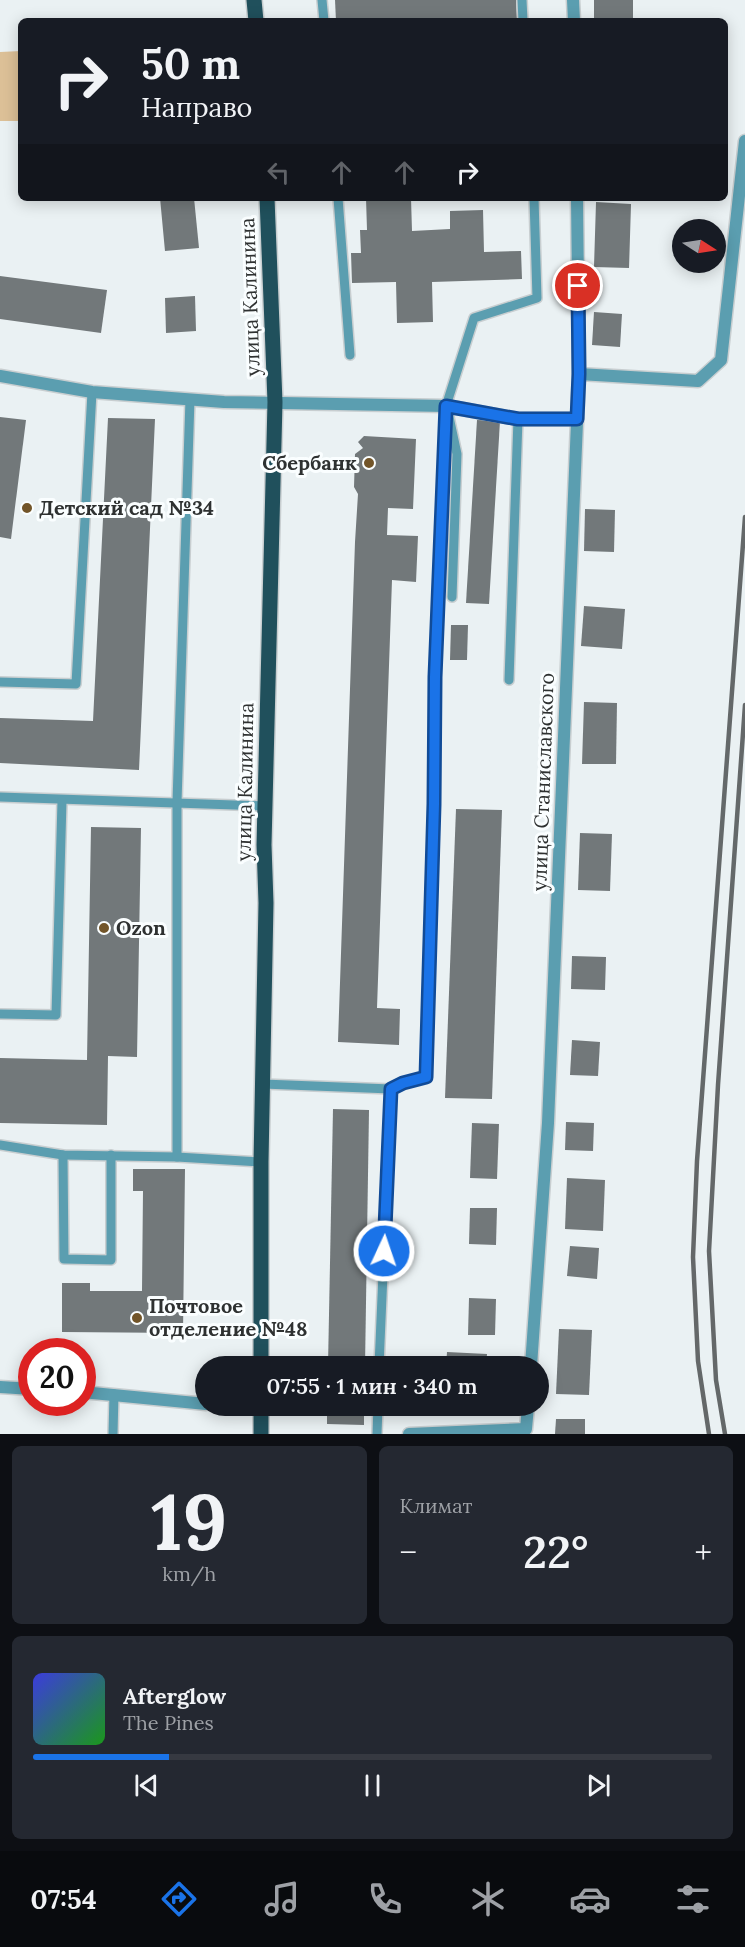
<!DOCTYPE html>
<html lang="ru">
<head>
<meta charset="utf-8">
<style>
	:root { --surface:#171b24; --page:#242831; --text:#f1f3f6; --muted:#9ea1a6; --line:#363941; --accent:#1a73e8 }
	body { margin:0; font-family:Lora,serif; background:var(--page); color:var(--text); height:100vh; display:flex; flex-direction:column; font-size:22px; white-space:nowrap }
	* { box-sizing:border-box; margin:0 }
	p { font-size:20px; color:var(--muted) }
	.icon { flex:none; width:33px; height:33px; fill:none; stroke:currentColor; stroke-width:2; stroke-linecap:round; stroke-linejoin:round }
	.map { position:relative; height:1434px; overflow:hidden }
	.side { display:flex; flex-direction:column; gap:12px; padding:12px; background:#0d0f14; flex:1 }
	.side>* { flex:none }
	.guide { position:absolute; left:18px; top:18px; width:710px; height:183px; border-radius:9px; box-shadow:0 3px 15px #0003; background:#171b24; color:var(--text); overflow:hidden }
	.needle { width:39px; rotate:102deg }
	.buttons { position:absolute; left:672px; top:219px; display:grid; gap:12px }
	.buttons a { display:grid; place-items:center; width:54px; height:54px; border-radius:50%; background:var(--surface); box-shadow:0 3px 15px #0003; font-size:30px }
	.speed { position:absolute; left:18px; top:1338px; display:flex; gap:12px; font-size:30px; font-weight:700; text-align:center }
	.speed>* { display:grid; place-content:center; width:78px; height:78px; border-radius:50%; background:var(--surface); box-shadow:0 3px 15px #0003; line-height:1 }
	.speed .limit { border:9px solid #d22; background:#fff; color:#111 }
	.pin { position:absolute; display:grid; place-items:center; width:51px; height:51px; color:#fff; margin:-26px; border:3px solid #fff; border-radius:50%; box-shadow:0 2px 6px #0007 }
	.me { position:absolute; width:66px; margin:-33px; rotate:3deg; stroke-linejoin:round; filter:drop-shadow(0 0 4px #0008) }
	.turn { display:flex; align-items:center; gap:21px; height:126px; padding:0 24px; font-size:27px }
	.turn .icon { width:78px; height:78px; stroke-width:2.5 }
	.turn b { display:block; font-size:42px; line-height:51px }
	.lanes { display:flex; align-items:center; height:57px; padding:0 24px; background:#0003; justify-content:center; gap:30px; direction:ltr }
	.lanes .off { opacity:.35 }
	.big { font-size:45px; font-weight:600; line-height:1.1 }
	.side .tile { flex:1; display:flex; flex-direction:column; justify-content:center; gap:9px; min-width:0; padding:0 21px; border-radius:9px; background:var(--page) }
	.side .dial { align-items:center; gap:0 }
	.dial b { font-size:78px; line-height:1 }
	.song { display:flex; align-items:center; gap:18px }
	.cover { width:72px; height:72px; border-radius:9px; background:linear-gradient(135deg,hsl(240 70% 55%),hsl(120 70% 35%)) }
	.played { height:6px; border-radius:3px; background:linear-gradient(90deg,var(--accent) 20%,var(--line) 20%) }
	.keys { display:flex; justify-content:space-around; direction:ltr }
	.heat { display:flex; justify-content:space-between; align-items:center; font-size:33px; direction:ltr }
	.side .tiles { flex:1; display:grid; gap:12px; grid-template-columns:1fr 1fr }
	.tile:last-child { grid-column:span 2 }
	.trip { position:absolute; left:195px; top:1356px; width:354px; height:60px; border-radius:30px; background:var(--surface); box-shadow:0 3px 15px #0003; font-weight:600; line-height:60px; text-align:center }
	.menu { display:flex; height:96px; justify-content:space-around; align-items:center; background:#090b0e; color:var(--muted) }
	.menu .icon { width:42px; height:42px }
	.menu .selected { color:var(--accent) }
	.menu b { font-size:27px; color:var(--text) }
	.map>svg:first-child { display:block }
	.green { fill:#dcc097 }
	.building { fill:#72787a }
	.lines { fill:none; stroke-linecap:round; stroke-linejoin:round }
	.lane-casing { stroke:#c8ced0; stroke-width:12 }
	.street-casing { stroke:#c8ced0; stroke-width:15 }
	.primary-casing { stroke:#c8ced0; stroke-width:18 }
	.lane { stroke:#5b9eb0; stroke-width:9 }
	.street { stroke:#5b9eb0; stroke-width:12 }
	.primary { stroke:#20505c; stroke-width:15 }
	.rail { stroke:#646869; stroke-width:4.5 }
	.route-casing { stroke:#114b97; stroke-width:15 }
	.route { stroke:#1a73e8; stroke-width:10 }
	.poi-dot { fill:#725529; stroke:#fafeff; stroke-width:2 }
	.labels { text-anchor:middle; stroke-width:6; stroke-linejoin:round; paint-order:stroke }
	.street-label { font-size:20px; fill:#2e3131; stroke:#fafeff }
	.poi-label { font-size:20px; font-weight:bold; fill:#2e3131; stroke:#fafeff; text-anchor:start }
</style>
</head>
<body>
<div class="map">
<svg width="745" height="1434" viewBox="0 0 745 1434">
	<rect width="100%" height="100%" fill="#eaf1f3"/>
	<!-- green -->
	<path class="green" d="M21 51V121H0V52Z"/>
	<!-- building -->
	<g class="building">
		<path d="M335 0H516L517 21H336Z"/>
		<rect x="594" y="0" width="39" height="21"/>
		<path d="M160 198H194L199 248 165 251Z"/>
		<path d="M366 198H411L412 231 450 229V211L483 210 484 252 521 251 522 279 432 282 433 322 397 323 396 282 352 283 351 253H361L360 230H367Z"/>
		<path d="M596 202 631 204 629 268 594 267Z"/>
		<path d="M0 276 107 290 101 333 0 319Z"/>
		<path d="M195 296 196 331 166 333 165 298Z"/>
		<path d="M594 312 622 314 620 347 592 345Z"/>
		<path d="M0 417 26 420 11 539 0 537Z"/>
		<path d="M108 418 155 419 139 770 0 763V718L93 721Z"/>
		<path d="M477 420 500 421 489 604 466 603Z"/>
		<path d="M364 436 416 439 413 509 388 508 387 535 418 536 416 582 392 580 377 1008 400 1009 399 1045 338 1042 355 542 358 494 354 487 355 454 363 448 358 442Z"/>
		<path d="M585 509 615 510 614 552 584 551Z"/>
		<path d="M584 606 625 609 622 649 581 646Z"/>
		<path d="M451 625H468L467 660H450Z"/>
		<path d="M584 702 617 703 616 764H582Z"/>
		<path d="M456 809 502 810 492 1099 445 1098Z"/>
		<path d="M91 827 141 828 137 1057 108 1056 107 1125 0 1123V1058L87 1060Z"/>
		<path d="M580 833 612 834 610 891 578 890Z"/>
		<path d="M572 956 606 957 605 990 571 989Z"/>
		<path d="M572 1040 600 1042 598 1076 570 1075Z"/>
		<path d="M333 1109 369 1110 365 1366H328Z"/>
		<path d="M566 1122 594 1123 593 1151 565 1150Z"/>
		<path d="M472 1123 499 1124 497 1179 470 1178Z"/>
		<path d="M133 1169H185L183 1333 62 1332V1283H90V1291H142L143 1191H133Z"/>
		<path d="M567 1178 605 1180 603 1231 565 1229Z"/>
		<path d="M470 1208H497L496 1245 469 1244Z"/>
		<path d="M570 1246 599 1248 597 1279 567 1276Z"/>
		<path d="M469 1298 496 1299 495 1335H468Z"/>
		<path d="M559 1329 592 1330 589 1395 556 1394Z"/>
		<path d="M447 1352 487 1354 486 1366H446Z"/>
		<path d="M327 1406H364V1425L327 1424Z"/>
		<path d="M556 1419H585V1434H555Z"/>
	</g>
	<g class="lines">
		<!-- lane casing -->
		<g class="lane-casing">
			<g id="lane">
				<path d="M322 0 324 21"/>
				<path d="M522 0 523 21"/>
				<path d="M338 198 350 355"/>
				<path d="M449 417 457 454 452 597"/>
				<path d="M509 680 518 419"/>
				<path d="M0 682 76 684 92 392"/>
				<path d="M0 797 265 806"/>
				<path d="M0 1014 56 1015 62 801"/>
				<path d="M263 1084 391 1089"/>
				<path d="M0 1145 63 1155 177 1157 261 1162"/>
				<path d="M63 1155 64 1259 111 1260V1155"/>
				<path d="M177 1157V802L190 399"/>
				<path d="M379 1366 391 1089 403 1083 426 1077 434 804 435 677 446 406 474 318 537 298 534 198"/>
				<path d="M113 1434 114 1394"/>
				<path d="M377 1434 378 1406"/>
			</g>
		</g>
		<!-- street casing -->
		<g class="street-casing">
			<g id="street">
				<path d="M573 0 574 21"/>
				<path d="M579 374 698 381 721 360 745 141"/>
				<path d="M0 376 92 392 224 402 446 406 518 419H577"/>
				<path d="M531 1366 548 1123 579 374 577 198"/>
				<path d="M0 1387 32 1389"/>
				<path d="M82 1392 206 1404"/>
				<path d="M219 1406 261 1409"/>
				<path d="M409 1434 526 1429 528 1406"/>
			</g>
		</g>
		<!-- primary casing -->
		<g class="primary-casing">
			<g id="primary">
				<path d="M254 0 256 21"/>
				<path d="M261 1366V1162L266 903 264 845 275 402 267 198"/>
				<path d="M261 1434V1406"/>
			</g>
		</g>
		<!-- lane -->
		<use href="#lane" class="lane"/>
		<!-- street -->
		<use href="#street" class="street"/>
		<!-- primary -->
		<use href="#primary" class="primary"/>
		<!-- rail -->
		<g class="rail">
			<path d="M709 1434 698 1361 693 1257 697 1161 745 517"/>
			<path d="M725 1434 716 1380 709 1251 718 1085 745 705"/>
		</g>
	</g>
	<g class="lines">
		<!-- route casing -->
		<g class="route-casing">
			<path id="route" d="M384 1251 391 1089 403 1083 426 1077 434 804 435 677 446 406 518 419H577L579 374 578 286"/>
		</g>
		<!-- route -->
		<use href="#route" class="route"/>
	</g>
	<!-- markers -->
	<g class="poi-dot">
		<circle cx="369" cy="463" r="6"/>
		<circle cx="27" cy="508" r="6"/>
		<circle cx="104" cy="928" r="6"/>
		<circle cx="137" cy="1318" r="6"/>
	</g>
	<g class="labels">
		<!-- street labels -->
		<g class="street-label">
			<text transform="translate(250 297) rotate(-92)" y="7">улица Калинина</text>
			<text transform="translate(245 782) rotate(-89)" y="7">улица Калинина</text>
			<text transform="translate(543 782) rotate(-88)" y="7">улица Станиславского</text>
		</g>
		<!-- poi labels -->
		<g class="poi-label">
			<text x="357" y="470" text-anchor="end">Сбербанк</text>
			<text x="39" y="515">Детский сад №34</text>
			<text x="116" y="935">Ozon</text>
			<text x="149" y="1313">Почтовое<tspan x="149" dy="23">отделение №48</tspan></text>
		</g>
	</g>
</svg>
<div class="buttons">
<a><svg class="needle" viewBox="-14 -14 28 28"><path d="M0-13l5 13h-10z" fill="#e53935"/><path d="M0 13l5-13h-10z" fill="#9ea1a6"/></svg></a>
</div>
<div class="speed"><div class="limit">20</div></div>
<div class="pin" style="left:578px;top:286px;background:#d93025"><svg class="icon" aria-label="arrive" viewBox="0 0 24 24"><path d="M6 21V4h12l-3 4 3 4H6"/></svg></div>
<svg class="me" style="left:384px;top:1251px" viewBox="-20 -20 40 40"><circle r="17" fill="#1a73e8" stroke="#fff" stroke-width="3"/><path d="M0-11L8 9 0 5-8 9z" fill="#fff"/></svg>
<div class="trip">07:55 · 1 мин · 340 m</div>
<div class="guide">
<div class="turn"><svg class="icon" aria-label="right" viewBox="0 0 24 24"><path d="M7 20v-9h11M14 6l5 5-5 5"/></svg><div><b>50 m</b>Направо</div></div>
<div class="lanes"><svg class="icon off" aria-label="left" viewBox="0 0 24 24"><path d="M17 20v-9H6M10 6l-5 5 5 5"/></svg><svg class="icon off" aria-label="ahead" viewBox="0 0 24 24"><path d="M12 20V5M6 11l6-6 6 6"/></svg><svg class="icon off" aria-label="ahead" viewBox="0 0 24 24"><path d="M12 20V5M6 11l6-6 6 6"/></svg><svg class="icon" aria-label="right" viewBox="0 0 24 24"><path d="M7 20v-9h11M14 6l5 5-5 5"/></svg></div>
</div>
</div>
<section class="side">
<div class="tiles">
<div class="tile dial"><b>19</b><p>km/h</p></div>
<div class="tile"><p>Климат</p>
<div class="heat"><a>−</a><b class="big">22°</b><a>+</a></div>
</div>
<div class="tile">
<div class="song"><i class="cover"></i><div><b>Afterglow</b><p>The Pines</p></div></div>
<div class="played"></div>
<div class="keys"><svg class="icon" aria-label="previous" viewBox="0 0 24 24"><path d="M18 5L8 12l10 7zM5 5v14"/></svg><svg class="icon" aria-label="pause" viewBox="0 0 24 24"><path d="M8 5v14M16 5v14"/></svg><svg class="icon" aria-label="next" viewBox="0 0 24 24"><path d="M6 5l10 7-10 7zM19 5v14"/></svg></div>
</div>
</div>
</section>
<nav class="menu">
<b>07:54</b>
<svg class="icon selected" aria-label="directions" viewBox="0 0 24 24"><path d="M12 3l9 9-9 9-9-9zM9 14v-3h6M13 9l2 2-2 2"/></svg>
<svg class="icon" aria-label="music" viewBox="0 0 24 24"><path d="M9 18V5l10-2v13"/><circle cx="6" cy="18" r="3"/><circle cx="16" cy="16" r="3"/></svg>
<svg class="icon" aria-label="phone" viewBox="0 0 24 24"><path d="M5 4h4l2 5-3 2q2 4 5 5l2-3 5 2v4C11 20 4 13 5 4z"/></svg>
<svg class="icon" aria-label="climate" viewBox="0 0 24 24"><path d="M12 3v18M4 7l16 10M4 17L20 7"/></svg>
<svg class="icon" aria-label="car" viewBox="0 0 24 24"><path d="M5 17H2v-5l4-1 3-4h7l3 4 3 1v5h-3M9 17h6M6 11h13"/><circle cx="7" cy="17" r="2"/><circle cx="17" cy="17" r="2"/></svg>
<svg class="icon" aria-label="filters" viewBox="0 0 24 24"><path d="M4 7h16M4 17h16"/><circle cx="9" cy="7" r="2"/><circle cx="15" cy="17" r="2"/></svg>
</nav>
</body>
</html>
